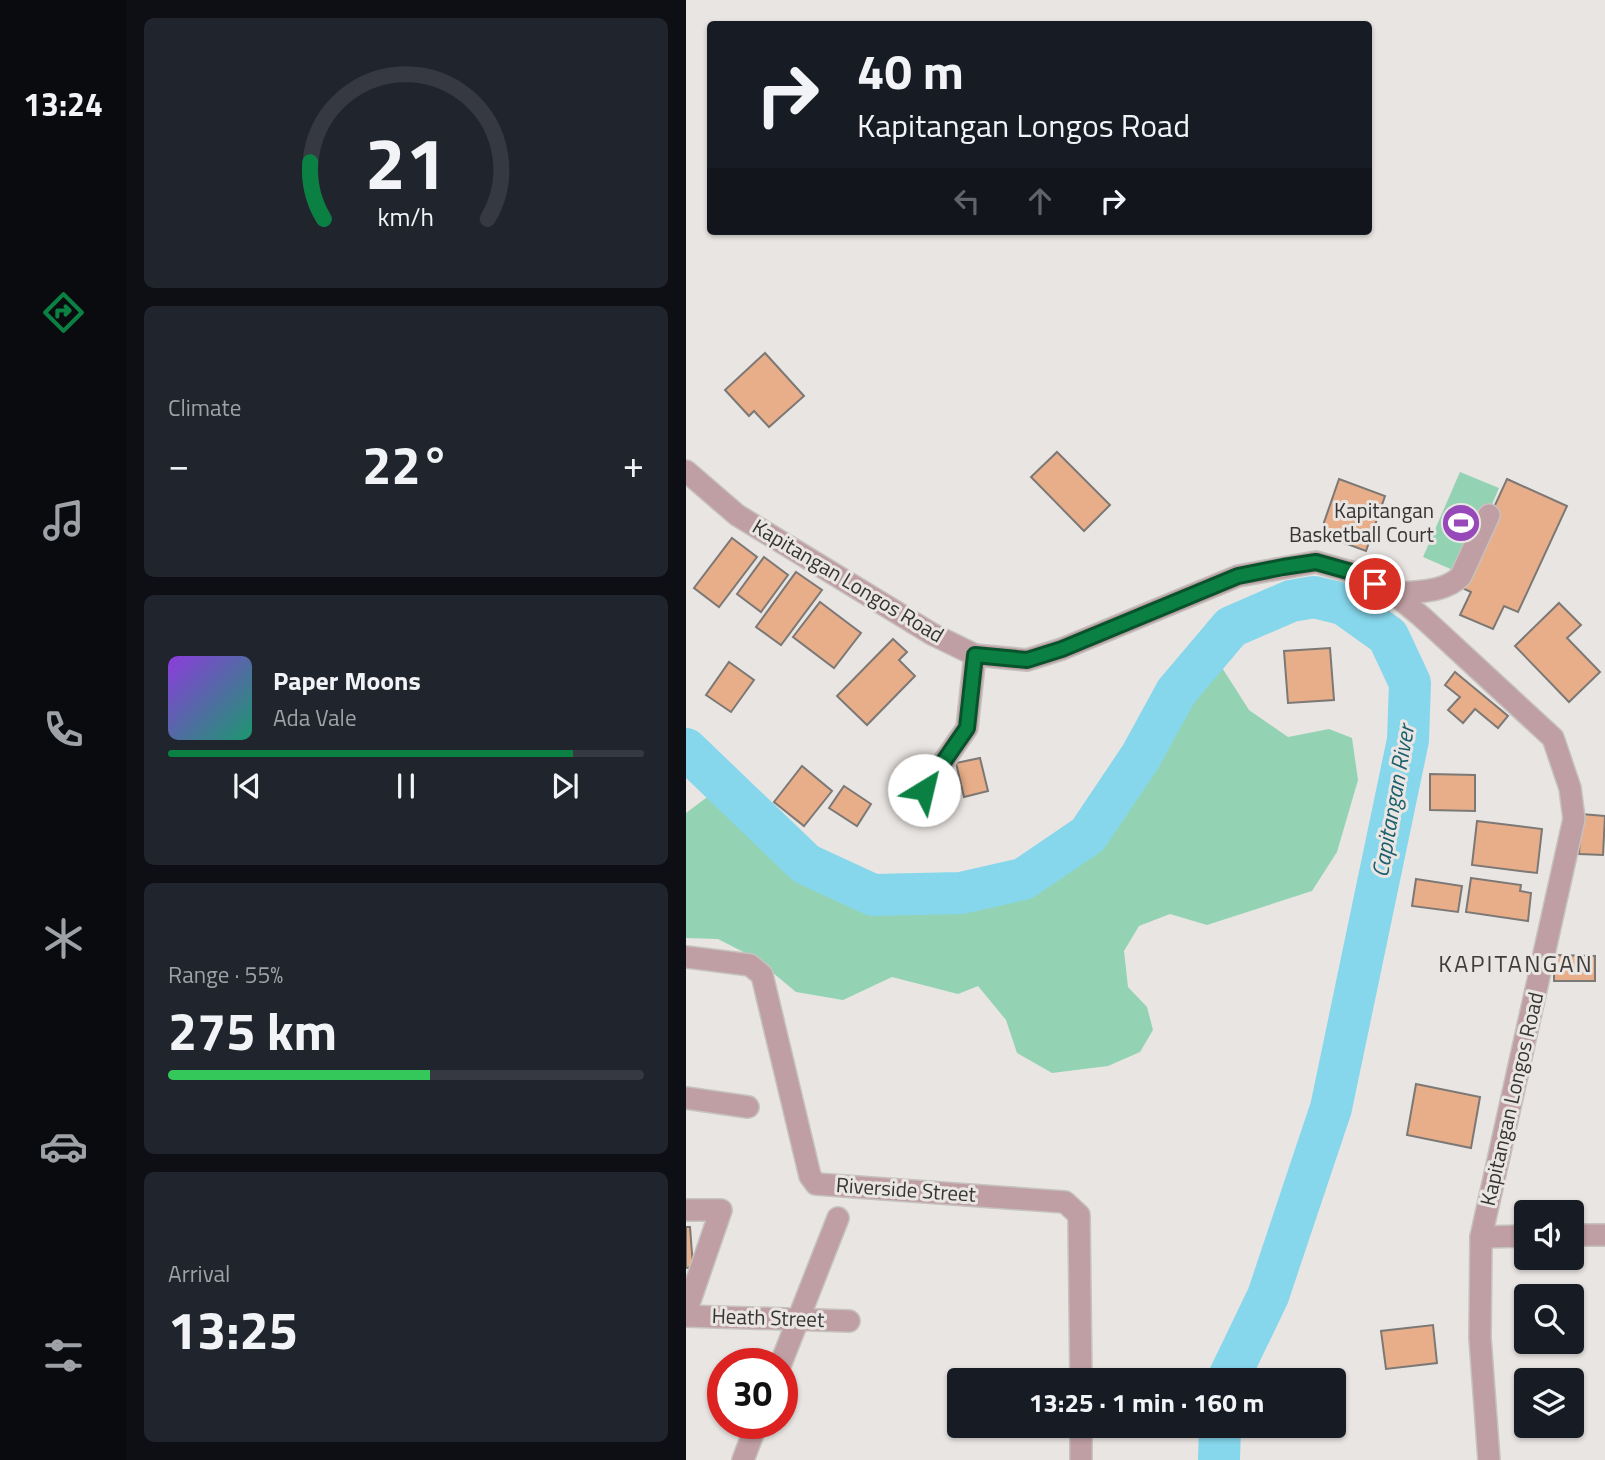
<!DOCTYPE html>
<html lang="en">
<head>
<meta charset="utf-8">
<style>
	:root { --surface:#171b24; --page:#20242c; --text:#f1f3f6; --muted:#9ea1a6; --line:#363941; --accent:#0b8043 }
	body { margin:0; font-family:"Titillium Web",sans-serif; background:var(--page); color:var(--text); height:100vh; display:flex; flex-direction:column; font-size:26px; white-space:nowrap }
	* { box-sizing:border-box; margin:0 }
	p { font-size:23px; color:var(--muted) }
	.icon { flex:none; width:38px; height:38px; fill:none; stroke:currentColor; stroke-width:2; stroke-linecap:round; stroke-linejoin:round }
	.map { position:relative; flex:1; overflow:hidden }
	.side { display:flex; flex-direction:column; gap:18px; padding:18px; background:#0d0f14; width:560px }
	.side>* { flex:none }
	.banner { position:absolute; left:21px; top:21px; width:665px; height:214px; border-radius:7px; box-shadow:0 2px 5px #0004; background:#171b24; color:var(--text); overflow:hidden }
	.buttons { position:absolute; left:828px; top:1200px; display:grid; gap:14px }
	.buttons a { display:grid; place-items:center; width:70px; height:70px; border-radius:7px; background:var(--surface); box-shadow:0 2px 5px #0004; font-size:35px }
	.speed { position:absolute; left:21px; top:1348px; display:flex; gap:14px; font-size:35px; font-weight:700; text-align:center }
	.speed>* { display:grid; place-content:center; width:91px; height:91px; border-radius:50%; background:var(--surface); box-shadow:0 2px 5px #0004; line-height:1 }
	.speed .limit { border:10px solid #d22; background:#fff; color:#111 }
	.pin { position:absolute; display:grid; place-items:center; width:60px; height:60px; color:#fff; margin:-30px; border:4px solid #fff; border-radius:50%; box-shadow:0 2px 7px #0007 }
	.me { position:absolute; width:77px; margin:-38px; rotate:36deg; stroke-linejoin:round; filter:drop-shadow(0 0 5px #0008) }
	.turn { display:flex; align-items:center; gap:24px; height:147px; padding:0 35px; font-size:32px }
	.turn .icon { width:91px; height:91px; stroke-width:2.5 }
	.turn b { display:block; font-size:49px; line-height:60px }
	.lanes { display:flex; align-items:center; height:66px; padding:0 35px; background:#0003; justify-content:center; gap:35px; direction:ltr }
	.lanes .off { opacity:.35 }
	.big { font-size:52px; font-weight:700; line-height:1.1 }
	.side .widget { flex:1; display:flex; flex-direction:column; justify-content:center; gap:10px; min-width:0; padding:0 24px; border-radius:10px; background:var(--page) }
	.side .dial { align-items:center; gap:0 }
	.dial svg { height:182px; overflow:visible; fill:none; stroke:var(--line); stroke-width:7; stroke-linecap:round; text-anchor:middle }
	.dial text { fill:var(--text); stroke:none }
	.song { display:flex; align-items:center; gap:21px }
	.cover { width:84px; height:84px; border-radius:10px; background:linear-gradient(135deg,hsl(270 70% 55%),hsl(160 70% 35%)) }
	.played { height:7px; border-radius:4px; background:linear-gradient(90deg,var(--accent) 85%,var(--line) 85%) }
	.keys { display:flex; justify-content:space-around; direction:ltr }
	.heat { display:flex; justify-content:space-between; align-items:center; font-size:38px; direction:ltr }
	.charge { height:10px; border-radius:5px; background:linear-gradient(90deg,#34c759 55%,var(--line) 0) }
	.trip { position:absolute; left:261px; top:1368px; width:399px; height:70px; border-radius:7px; background:var(--surface); box-shadow:0 2px 5px #0004; font-weight:700; line-height:70px; text-align:center }
	main { display:flex; flex:1; min-height:0 }
	.tabs { display:flex; flex-direction:column; width:126px; justify-content:space-around; align-items:center; background:#090b0e; color:var(--muted) }
	.tabs .icon { width:49px; height:49px }
	.tabs .active { color:var(--accent) }
	.tabs b { font-size:32px; color:var(--text) }
	.map>svg:first-child { display:block }
	.green { fill:#93d3b4 }
	.lines { fill:none; stroke-linecap:round; stroke-linejoin:round }
	.river { stroke:#86d7ec; stroke-width:42 }
	.building { fill:#e8ae89; stroke:#7c7876; stroke-width:2 }
	.minor-casing { stroke:#c5c2bf; stroke-width:24 }
	.minor { stroke:#bf9fa4; stroke-width:21 }
	.route-casing { stroke:#07532c; stroke-width:18 }
	.route { stroke:#0b8043; stroke-width:12 }
	.labels { text-anchor:middle; stroke-width:6; stroke-linejoin:round; paint-order:stroke }
	.poi-label { font-size:21px; fill:#363534; stroke:#e9e5e2; text-anchor:end }
	.street-label { font-size:21px; fill:#363534; stroke:#e9e5e2 }
	.water-label { font-size:23px; font-style:italic; fill:#1c5f6d; stroke:#e9e5e2 }
	.quarter-label { font-size:24px; letter-spacing:2px; fill:#403d3b; stroke:#e9e5e2 }
</style>
</head>
<body>
<main>
<nav class="tabs">
<b>13:24</b>
<svg class="icon active" aria-label="directions" viewBox="0 0 24 24"><path d="M12 3l9 9-9 9-9-9zM9 14v-3h6M13 9l2 2-2 2"/></svg>
<svg class="icon" aria-label="music" viewBox="0 0 24 24"><path d="M9 18V5l10-2v13"/><circle cx="6" cy="18" r="3"/><circle cx="16" cy="16" r="3"/></svg>
<svg class="icon" aria-label="phone" viewBox="0 0 24 24"><path d="M5 4h4l2 5-3 2q2 4 5 5l2-3 5 2v4C11 20 4 13 5 4z"/></svg>
<svg class="icon" aria-label="climate" viewBox="0 0 24 24"><path d="M12 3v18M4 7l16 10M4 17L20 7"/></svg>
<svg class="icon" aria-label="car" viewBox="0 0 24 24"><path d="M5 17H2v-5l4-1 3-4h7l3 4 3 1v5h-3M9 17h6M6 11h13"/><circle cx="7" cy="17" r="2"/><circle cx="17" cy="17" r="2"/></svg>
<svg class="icon" aria-label="filters" viewBox="0 0 24 24"><path d="M4 7h16M4 17h16"/><circle cx="9" cy="7" r="2"/><circle cx="15" cy="17" r="2"/></svg>
</nav>
<section class="side">
<div class="widget dial"><svg viewBox="0 0 100 80">
<path d="M14 69A42 42 0 1 1 86 69"/>
<path d="M14 69A42 42 0 0 1 8 44" stroke="#0b8043"/>
<text x="50" y="56" font-size="32" font-weight="700">21</text>
<text x="50" y="72" font-size="11">km/h</text>
</svg></div>
<div class="widget"><p>Climate</p>
<div class="heat"><a>−</a><b class="big">22°</b><a>+</a></div>
</div>
<div class="widget">
<div class="song"><i class="cover"></i><div><b>Paper Moons</b><p>Ada Vale</p></div></div>
<div class="played"></div>
<div class="keys"><svg class="icon" aria-label="previous" viewBox="0 0 24 24"><path d="M18 5L8 12l10 7zM5 5v14"/></svg><svg class="icon" aria-label="pause" viewBox="0 0 24 24"><path d="M8 5v14M16 5v14"/></svg><svg class="icon" aria-label="next" viewBox="0 0 24 24"><path d="M6 5l10 7-10 7zM19 5v14"/></svg></div>
</div>
<div class="widget"><p>Range · 55%</p><b class="big">275 km</b><div class="charge"></div></div>
<div class="widget"><p>Arrival</p><b class="big">13:25</b></div>
</section>
<div class="map">
<svg width="919" height="1460" viewBox="0 0 919 1460">
	<rect width="100%" height="100%" fill="#e9e5e2"/>
	<!-- green -->
	<g class="green">
		<path d="M774 472 813 488 776 574 737 557Z"/>
		<path d="M533 663 563 710 602 737 643 729 666 738 672 780 651 852 626 891 521 925 484 914 453 926 438 951 442 987 461 1007 467 1030 454 1052 422 1066 366 1073 331 1053 320 1020 292 986 272 994 206 977 157 1000 110 992 69 958 32 939 0 938V813L24 795 111 839 183 883 265 896 353 862 463 748 509 667Z"/>
	</g>
	<g class="lines">
		<!-- river -->
		<g class="river">
			<path d="M0 749 120 864 187 895 275 893 337 879 402 835 455 756 490 692 545 627 605 601 628 597 657 604 702 636 724 683 722 740 645 1108 582 1296 541 1381"/>
			<path d="M533 1460 534 1426"/>
		</g>
	</g>
	<!-- building -->
	<g class="building">
		<path d="M79 353 118 396 83 427 68 411 63 416 39 390Z"/>
		<path d="M371 452 424 505 398 531 345 477Z"/>
		<path d="M653 479 699 496 680 551 634 534Z"/>
		<path d="M821 479 881 506 832 612 818 606 807 629 774 615 785 592 772 586Z"/>
		<path d="M46 538 71 557 33 607 8 588Z"/>
		<path d="M78 557 102 575 75 612 51 594Z"/>
		<path d="M110 572 136 590 95 645 70 627Z"/>
		<path d="M134 602 175 633 148 668 107 637Z"/>
		<path d="M873 603 895 625 881 638 914 672 883 702 829 646Z"/>
		<path d="M207 639 221 652 213 660 229 676 181 725 151 696Z"/>
		<path d="M644 648 648 700 602 703 598 651Z"/>
		<path d="M43 662 68 680 45 712 20 695Z"/>
		<path d="M769 672 822 716 812 728 789 709 777 723 762 710 774 697 759 685Z"/>
		<path d="M294 758 302 791 278 797 270 763Z"/>
		<path d="M116 766 146 791 118 826 88 802Z"/>
		<path d="M744 774 789 775V811L744 810Z"/>
		<path d="M158 786 185 804 171 826 143 808Z"/>
		<path d="M895 814 919 816 917 855 893 854Z"/>
		<path d="M791 821 856 829 851 873 786 865Z"/>
		<path d="M785 878 835 885 834 891 845 893 842 921 780 912Z"/>
		<path d="M730 879 776 886 772 912 726 906Z"/>
		<path d="M868 955 909 956V981H868Z"/>
		<path d="M730 1084 794 1097 785 1148 721 1135Z"/>
		<path d="M0 1227H4L7 1267 0 1268Z"/>
		<path d="M747 1325 751 1363 700 1369 695 1331Z"/>
	</g>
	<g class="lines">
		<!-- minor casing -->
		<g class="minor-casing">
			<g id="minor">
				<path d="M0 471 51 515 246 634 289 655 341 660 376 649 552 576 630 562 669 573 708 594 736 617 867 738 884 788 888 819 795 1237 794 1338 803 1460"/>
				<path d="M708 594C732 591 758 593 775 576L803 515"/>
				<path d="M238 790 281 728 289 655"/>
				<path d="M0 957 64 965 76 975 124 1176 130 1184 379 1202 393 1215 395 1381"/>
				<path d="M0 1098 62 1107"/>
				<path d="M0 1210H35L0 1312"/>
				<path d="M886 1235H919"/>
				<path d="M795 1237 840 1236"/>
				<path d="M0 1316 163 1321"/>
				<path d="M95 1363 152 1218"/>
				<path d="M395 1426V1460"/>
				<path d="M57 1460 71 1423"/>
			</g>
		</g>
		<!-- minor -->
		<use href="#minor" class="minor"/>
	</g>
	<g class="lines">
		<!-- route casing -->
		<g class="route-casing">
			<path id="route" d="M238 790 281 728 289 655 341 660 376 649 552 576 597 567 630 562 669 573 689 584"/>
		</g>
		<!-- route -->
		<use href="#route" class="route"/>
	</g>
	<!-- icons -->
	<defs>
		<g id="stadium-disc" transform="scale(2.0125)"><circle r="9.5" fill="#9849b9" stroke="#e9e5e2"/><path d="M0-5a6.5 5 0 1 0 0 10a6.5 5 0 1 0 0-10ZM-3.5-1.8h7v3.6h-7Z" fill="#fff"/></g>
	</defs>
	<g fill-rule="evenodd">
		<use href="#stadium-disc" x="775" y="523"/>
	</g>
	<g class="labels">
		<!-- poi labels -->
		<g class="poi-label">
			<text x="748" y="518">Kapitangan<tspan x="748" dy="24">Basketball Court</tspan></text>
		</g>
		<!-- street labels -->
		<g class="street-label">
			<text transform="translate(162 581) rotate(31)" y="7">Kapitangan Longos Road</text>
			<text transform="translate(826 1099) rotate(-77)" y="7">Kapitangan Longos Road</text>
			<text transform="translate(220 1190) rotate(4)" y="7">Riverside Street</text>
			<text transform="translate(82 1318) rotate(2)" y="7">Heath Street</text>
		</g>
		<!-- water labels -->
		<g class="water-label">
			<text transform="translate(707 801) rotate(-80)" y="8">Capitangan River</text>
		</g>
		<!-- quarter labels -->
		<g class="quarter-label">
			<text x="830" y="972">KAPITANGAN</text>
		</g>
	</g>
</svg>
<div class="buttons">
<a><svg class="icon" aria-label="sound" viewBox="0 0 24 24"><path d="M4 9h4l5-4v14l-5-4H4zM17 9q2 3 0 6"/></svg></a>
<a><svg class="icon" aria-label="search" viewBox="0 0 24 24"><circle cx="10" cy="10" r="6"/><path d="M15 15l6 6"/></svg></a>
<a><svg class="icon" aria-label="layers" viewBox="0 0 24 24"><path d="M12 4l9 5-9 5-9-5zM3 14l9 5 9-5"/></svg></a>
</div>
<div class="speed"><div class="limit">30</div></div>
<div class="pin" style="left:689px;top:584px;background:#d93025"><svg class="icon" aria-label="arrive" viewBox="0 0 24 24"><path d="M6 21V4h12l-3 4 3 4H6"/></svg></div>
<svg class="me" style="left:238px;top:790px" viewBox="-20 -20 40 40"><circle r="19" fill="#fff"/><path d="M0-13L10 11 0 6-10 11z" fill="#0b8043"/></svg>
<div class="trip">13:25 · 1 min · 160 m</div>
<div class="banner">
<div class="turn"><svg class="icon" aria-label="right" viewBox="0 0 24 24"><path d="M7 20v-9h11M14 6l5 5-5 5"/></svg><div><b>40 m</b>Kapitangan Longos Road</div></div>
<div class="lanes"><svg class="icon off" aria-label="left" viewBox="0 0 24 24"><path d="M17 20v-9H6M10 6l-5 5 5 5"/></svg><svg class="icon off" aria-label="ahead" viewBox="0 0 24 24"><path d="M12 20V5M6 11l6-6 6 6"/></svg><svg class="icon" aria-label="right" viewBox="0 0 24 24"><path d="M7 20v-9h11M14 6l5 5-5 5"/></svg></div>
</div>
</div>
</main>
</body>
</html>
